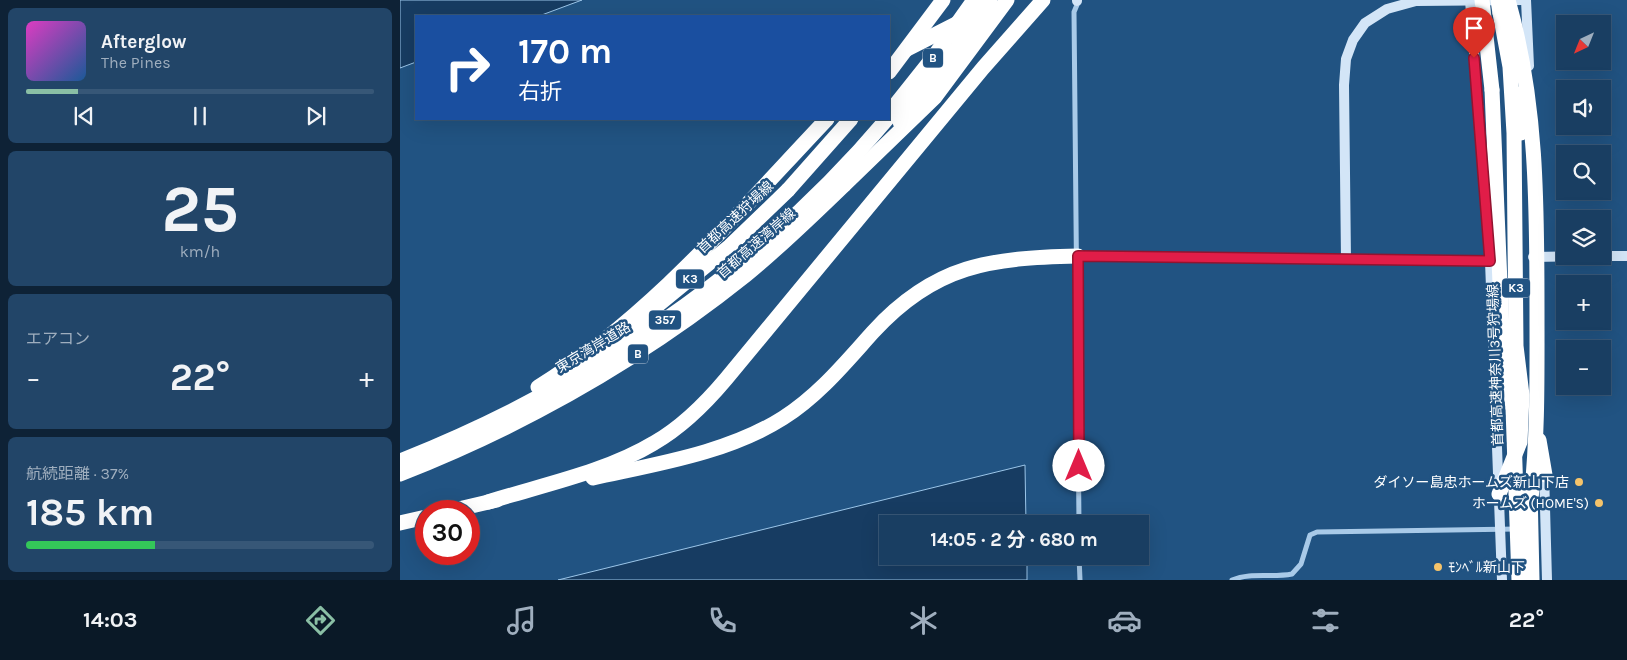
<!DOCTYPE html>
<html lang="ja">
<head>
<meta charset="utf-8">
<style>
	:root { --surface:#193e62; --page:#224568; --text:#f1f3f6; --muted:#9faebe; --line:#375777; --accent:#8abfa5 }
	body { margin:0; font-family:Karla,"Noto Sans JP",sans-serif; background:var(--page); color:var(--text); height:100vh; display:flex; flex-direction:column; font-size:19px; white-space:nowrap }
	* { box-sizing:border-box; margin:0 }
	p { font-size:16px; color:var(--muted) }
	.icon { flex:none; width:28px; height:28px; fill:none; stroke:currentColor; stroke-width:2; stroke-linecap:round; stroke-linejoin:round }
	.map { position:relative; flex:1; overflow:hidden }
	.sheet { display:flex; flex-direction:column; gap:8px; padding:8px; background:#0e2236; width:400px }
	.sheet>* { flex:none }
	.guide { position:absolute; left:15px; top:15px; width:475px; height:105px; border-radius:0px; box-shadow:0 5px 20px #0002,0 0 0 1px var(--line); background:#1a4fa0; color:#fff; overflow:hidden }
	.needle { width:32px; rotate:223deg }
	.fabs { position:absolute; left:1156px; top:15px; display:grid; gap:10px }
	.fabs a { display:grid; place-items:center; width:55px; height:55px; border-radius:0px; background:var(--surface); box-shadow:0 5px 20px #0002,0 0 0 1px var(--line); font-size:25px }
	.speed { position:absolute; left:15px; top:500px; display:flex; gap:10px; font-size:25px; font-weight:700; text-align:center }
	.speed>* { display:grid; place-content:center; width:65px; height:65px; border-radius:50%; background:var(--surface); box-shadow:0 5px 20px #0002,0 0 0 1px var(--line); line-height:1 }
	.speed .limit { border:8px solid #d22; background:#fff; color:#111 }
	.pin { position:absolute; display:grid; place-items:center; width:42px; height:42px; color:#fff; margin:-51px -21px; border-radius:50% 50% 50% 0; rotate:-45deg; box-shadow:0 0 5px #0007 }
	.pin .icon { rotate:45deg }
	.me { position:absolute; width:55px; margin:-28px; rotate:0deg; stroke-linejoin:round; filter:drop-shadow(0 0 4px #0008) }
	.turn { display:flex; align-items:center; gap:18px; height:105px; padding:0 20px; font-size:22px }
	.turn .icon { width:65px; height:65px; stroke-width:2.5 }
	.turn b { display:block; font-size:35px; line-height:42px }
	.big { font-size:38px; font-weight:700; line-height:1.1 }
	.sheet .card { flex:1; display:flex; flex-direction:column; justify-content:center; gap:8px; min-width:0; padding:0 18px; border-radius:8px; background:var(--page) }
	.sheet .dial { align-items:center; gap:0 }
	.dial b { font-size:65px; line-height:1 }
	.song { display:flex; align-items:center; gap:15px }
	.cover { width:60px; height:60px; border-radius:8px; background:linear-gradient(135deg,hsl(310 70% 55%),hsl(210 70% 35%)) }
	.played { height:5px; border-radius:2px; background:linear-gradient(90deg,var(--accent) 15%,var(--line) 15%) }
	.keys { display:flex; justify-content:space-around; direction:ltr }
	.heat { display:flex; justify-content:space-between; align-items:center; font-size:28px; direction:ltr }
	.charge { height:8px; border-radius:4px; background:linear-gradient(90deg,#34c759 37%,var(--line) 0) }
	.trip { position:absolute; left:479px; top:515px; width:270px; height:50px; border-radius:0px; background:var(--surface); box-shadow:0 5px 20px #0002,0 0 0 1px var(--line); font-weight:700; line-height:50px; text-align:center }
	.tabs { display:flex; height:80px; justify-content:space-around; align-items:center; background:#0a1927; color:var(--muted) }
	.tabs .icon { width:35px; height:35px }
	.tabs .on { color:var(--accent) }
	.tabs b { font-size:22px; color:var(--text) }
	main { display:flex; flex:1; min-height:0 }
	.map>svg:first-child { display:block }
	.water { fill:#173c62; stroke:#9cc6e9 }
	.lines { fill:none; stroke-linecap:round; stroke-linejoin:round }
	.street { stroke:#a9cae8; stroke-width:5 }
	.secondary { stroke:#d3e5f7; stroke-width:10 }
	.highway { stroke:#fff; stroke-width:15 }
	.highway-bridge { stroke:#fff; stroke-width:15 }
	.route-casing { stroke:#92132f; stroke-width:12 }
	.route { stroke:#e11d48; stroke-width:9 }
	.poi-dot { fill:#f5c36a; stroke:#215382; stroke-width:2 }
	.labels { text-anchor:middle; stroke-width:5; stroke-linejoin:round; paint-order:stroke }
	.shield { fill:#215382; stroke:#bccbda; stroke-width:1 }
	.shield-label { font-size:12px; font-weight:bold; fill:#fff }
	.street-label { font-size:14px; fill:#fff; stroke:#215382 }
	.poi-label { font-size:14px; fill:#fff; stroke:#215382; text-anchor:end }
</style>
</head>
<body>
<main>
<section class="sheet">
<div class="card">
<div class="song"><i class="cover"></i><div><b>Afterglow</b><p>The Pines</p></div></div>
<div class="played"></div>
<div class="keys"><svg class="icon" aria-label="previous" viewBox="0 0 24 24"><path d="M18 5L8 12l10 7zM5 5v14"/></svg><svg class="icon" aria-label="pause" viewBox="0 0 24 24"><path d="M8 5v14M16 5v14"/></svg><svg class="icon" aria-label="next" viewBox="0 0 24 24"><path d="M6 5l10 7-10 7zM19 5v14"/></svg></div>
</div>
<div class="card dial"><b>25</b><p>km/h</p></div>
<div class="card"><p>エアコン</p>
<div class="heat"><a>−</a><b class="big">22°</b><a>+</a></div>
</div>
<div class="card"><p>航続距離 · 37%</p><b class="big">185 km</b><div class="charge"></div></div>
</section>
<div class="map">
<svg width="1227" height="580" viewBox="0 0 1227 580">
	<rect width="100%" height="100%" fill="#215382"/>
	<!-- water -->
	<g class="water">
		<path d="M0 0H182L139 16H16V62L0 68Z"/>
		<path d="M625 465 626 524H488V556H627V580H158Z"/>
	</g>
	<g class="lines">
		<!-- street -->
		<g class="street">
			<path d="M679 0 674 12 679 524"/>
			<path d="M679 556 680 580"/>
			<path d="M832 580C851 572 872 578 892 574L901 564 910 535 917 532 1117 529"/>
		</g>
		<!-- secondary -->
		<g class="secondary">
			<path d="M677 0V1"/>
			<path d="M1070 0 1090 261 1102 580"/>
			<path d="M1126 0 1129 66"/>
			<path d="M678 256 1090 261"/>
			<path d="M1202 256H1227"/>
			<path d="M1133 257 1190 256"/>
			<path d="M946 260 944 85 946 59 953 40 965 23 987 9 1016 1 1124 0"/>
			<path d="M1144 471 1147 580"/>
		</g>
		<!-- highway -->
		<g class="highway">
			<path d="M507 49 562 21"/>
			<path d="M1092 90 1102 332 1113 408"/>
			<path d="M388 190 451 119"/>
			<path d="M138 387C250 317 337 214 427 119"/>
			<path d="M1139 440 1145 475"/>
			<path d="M0 461C187 387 357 273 487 119"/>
			<path d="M0 474C125 425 241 359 346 275 380 247 412 216 444 185"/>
			<path d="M193 478C256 464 328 453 383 418 419 395 445 363 473 332 535 264 591 258 678 256"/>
			<path d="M1099 494 1120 442 1122 395 1116 346 1114 133 1110 67 1100 13"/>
			<path d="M88 502C142 485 206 472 254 443 282 427 305 404 326 379L583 68 643 0"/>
			<path d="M50 511 97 500"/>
			<path d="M0 523 26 517"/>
		</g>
		<!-- highway-bridge -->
		<g class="highway-bridge">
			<path d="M1082 0 1092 90"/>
			<path d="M1098 0 1100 13"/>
			<path d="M1108 0C1137 101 1137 205 1137 309 1137 373 1138 436 1131 499"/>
			<path d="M489 72 543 0"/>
			<path d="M1120 94 1121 133"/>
			<path d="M489 113 532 59 574 0"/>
			<path d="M500 122 559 45 590 0"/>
			<path d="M444 185 535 97 607 0"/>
			<path d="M191 367 236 323 330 246 388 190"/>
			<path d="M1113 408 1119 580"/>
			<path d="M1130 489 1132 580"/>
		</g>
	</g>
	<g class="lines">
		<!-- route casing -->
		<g class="route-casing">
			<path id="route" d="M679 466 678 256 1090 261 1074 58"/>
		</g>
		<!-- route -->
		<use href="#route" class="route"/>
	</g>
	<!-- markers -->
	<g class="poi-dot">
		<circle cx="1179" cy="482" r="5"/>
		<circle cx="1199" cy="503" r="5"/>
		<circle cx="1038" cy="567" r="5"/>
	</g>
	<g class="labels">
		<!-- shield labels -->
		<g class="shield">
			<rect x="523" y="48.5" width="20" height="19" rx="4"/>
			<rect x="276" y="269.5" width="28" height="19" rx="4"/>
			<rect x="1102" y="278.5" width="28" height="19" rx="4"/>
			<rect x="249" y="310.5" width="32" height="19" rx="4"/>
			<rect x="228" y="344.5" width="20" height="19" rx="4"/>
		</g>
		<g class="shield-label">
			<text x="533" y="62">B</text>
			<text x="290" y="283">K3</text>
			<text x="1116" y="292">K3</text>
			<text x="265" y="324">357</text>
			<text x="238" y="358">B</text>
		</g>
		<!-- street labels -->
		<g class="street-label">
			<text transform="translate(335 217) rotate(-43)" y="5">首都高速狩場線</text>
			<text transform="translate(356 243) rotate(-41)" y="5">首都高速湾岸線</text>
			<text transform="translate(193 347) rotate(-31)" y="5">東京湾岸道路</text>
			<text transform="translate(1095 365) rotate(-92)" y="5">首都高速神奈川3号狩場線</text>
		</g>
		<!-- poi labels -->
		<g class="poi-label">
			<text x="1169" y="487">ダイソー島忠ホームズ新山下店</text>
			<text x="1189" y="508">ホームズ (HOME'S)</text>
			<text x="1048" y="572" text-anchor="start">ﾓﾝﾍﾞﾙ新山下</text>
		</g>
	</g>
</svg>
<div class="fabs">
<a><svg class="needle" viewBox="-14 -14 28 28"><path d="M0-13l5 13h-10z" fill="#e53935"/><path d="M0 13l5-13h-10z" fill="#9faebe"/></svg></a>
<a><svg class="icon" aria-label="sound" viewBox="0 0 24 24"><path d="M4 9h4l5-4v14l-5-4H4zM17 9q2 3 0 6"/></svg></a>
<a><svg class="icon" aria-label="search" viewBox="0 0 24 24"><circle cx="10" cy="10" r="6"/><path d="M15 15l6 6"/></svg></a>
<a><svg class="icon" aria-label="layers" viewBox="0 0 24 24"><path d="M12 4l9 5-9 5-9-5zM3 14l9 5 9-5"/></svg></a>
<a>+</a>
<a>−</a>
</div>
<div class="speed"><div class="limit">30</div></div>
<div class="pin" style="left:1074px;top:58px;background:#d93025"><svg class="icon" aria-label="arrive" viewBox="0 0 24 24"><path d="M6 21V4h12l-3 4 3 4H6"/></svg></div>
<svg class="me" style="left:679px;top:466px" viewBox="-20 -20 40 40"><circle r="19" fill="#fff"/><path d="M0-13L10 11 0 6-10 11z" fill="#e11d48"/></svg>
<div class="trip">14:05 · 2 分 · 680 m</div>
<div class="guide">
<div class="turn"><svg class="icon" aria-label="right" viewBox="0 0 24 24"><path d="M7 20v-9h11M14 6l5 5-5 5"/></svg><div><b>170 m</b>右折</div></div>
</div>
</div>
</main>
<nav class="tabs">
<b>14:03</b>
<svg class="icon on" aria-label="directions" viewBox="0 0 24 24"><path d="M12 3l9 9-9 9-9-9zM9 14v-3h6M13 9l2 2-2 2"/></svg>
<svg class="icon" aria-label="music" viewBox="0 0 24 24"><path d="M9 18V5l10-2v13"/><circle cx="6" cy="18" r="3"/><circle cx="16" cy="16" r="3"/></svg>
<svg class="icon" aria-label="phone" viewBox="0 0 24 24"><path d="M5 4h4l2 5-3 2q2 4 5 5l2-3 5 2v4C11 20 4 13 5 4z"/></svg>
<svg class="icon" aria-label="climate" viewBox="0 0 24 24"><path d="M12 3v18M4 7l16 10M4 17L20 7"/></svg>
<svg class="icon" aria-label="car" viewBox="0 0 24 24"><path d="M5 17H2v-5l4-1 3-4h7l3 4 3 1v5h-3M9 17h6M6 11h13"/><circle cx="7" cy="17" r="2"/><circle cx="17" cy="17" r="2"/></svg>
<svg class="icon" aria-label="filters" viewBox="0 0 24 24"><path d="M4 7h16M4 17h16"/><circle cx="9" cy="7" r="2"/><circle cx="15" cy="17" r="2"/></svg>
<b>22°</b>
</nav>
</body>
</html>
